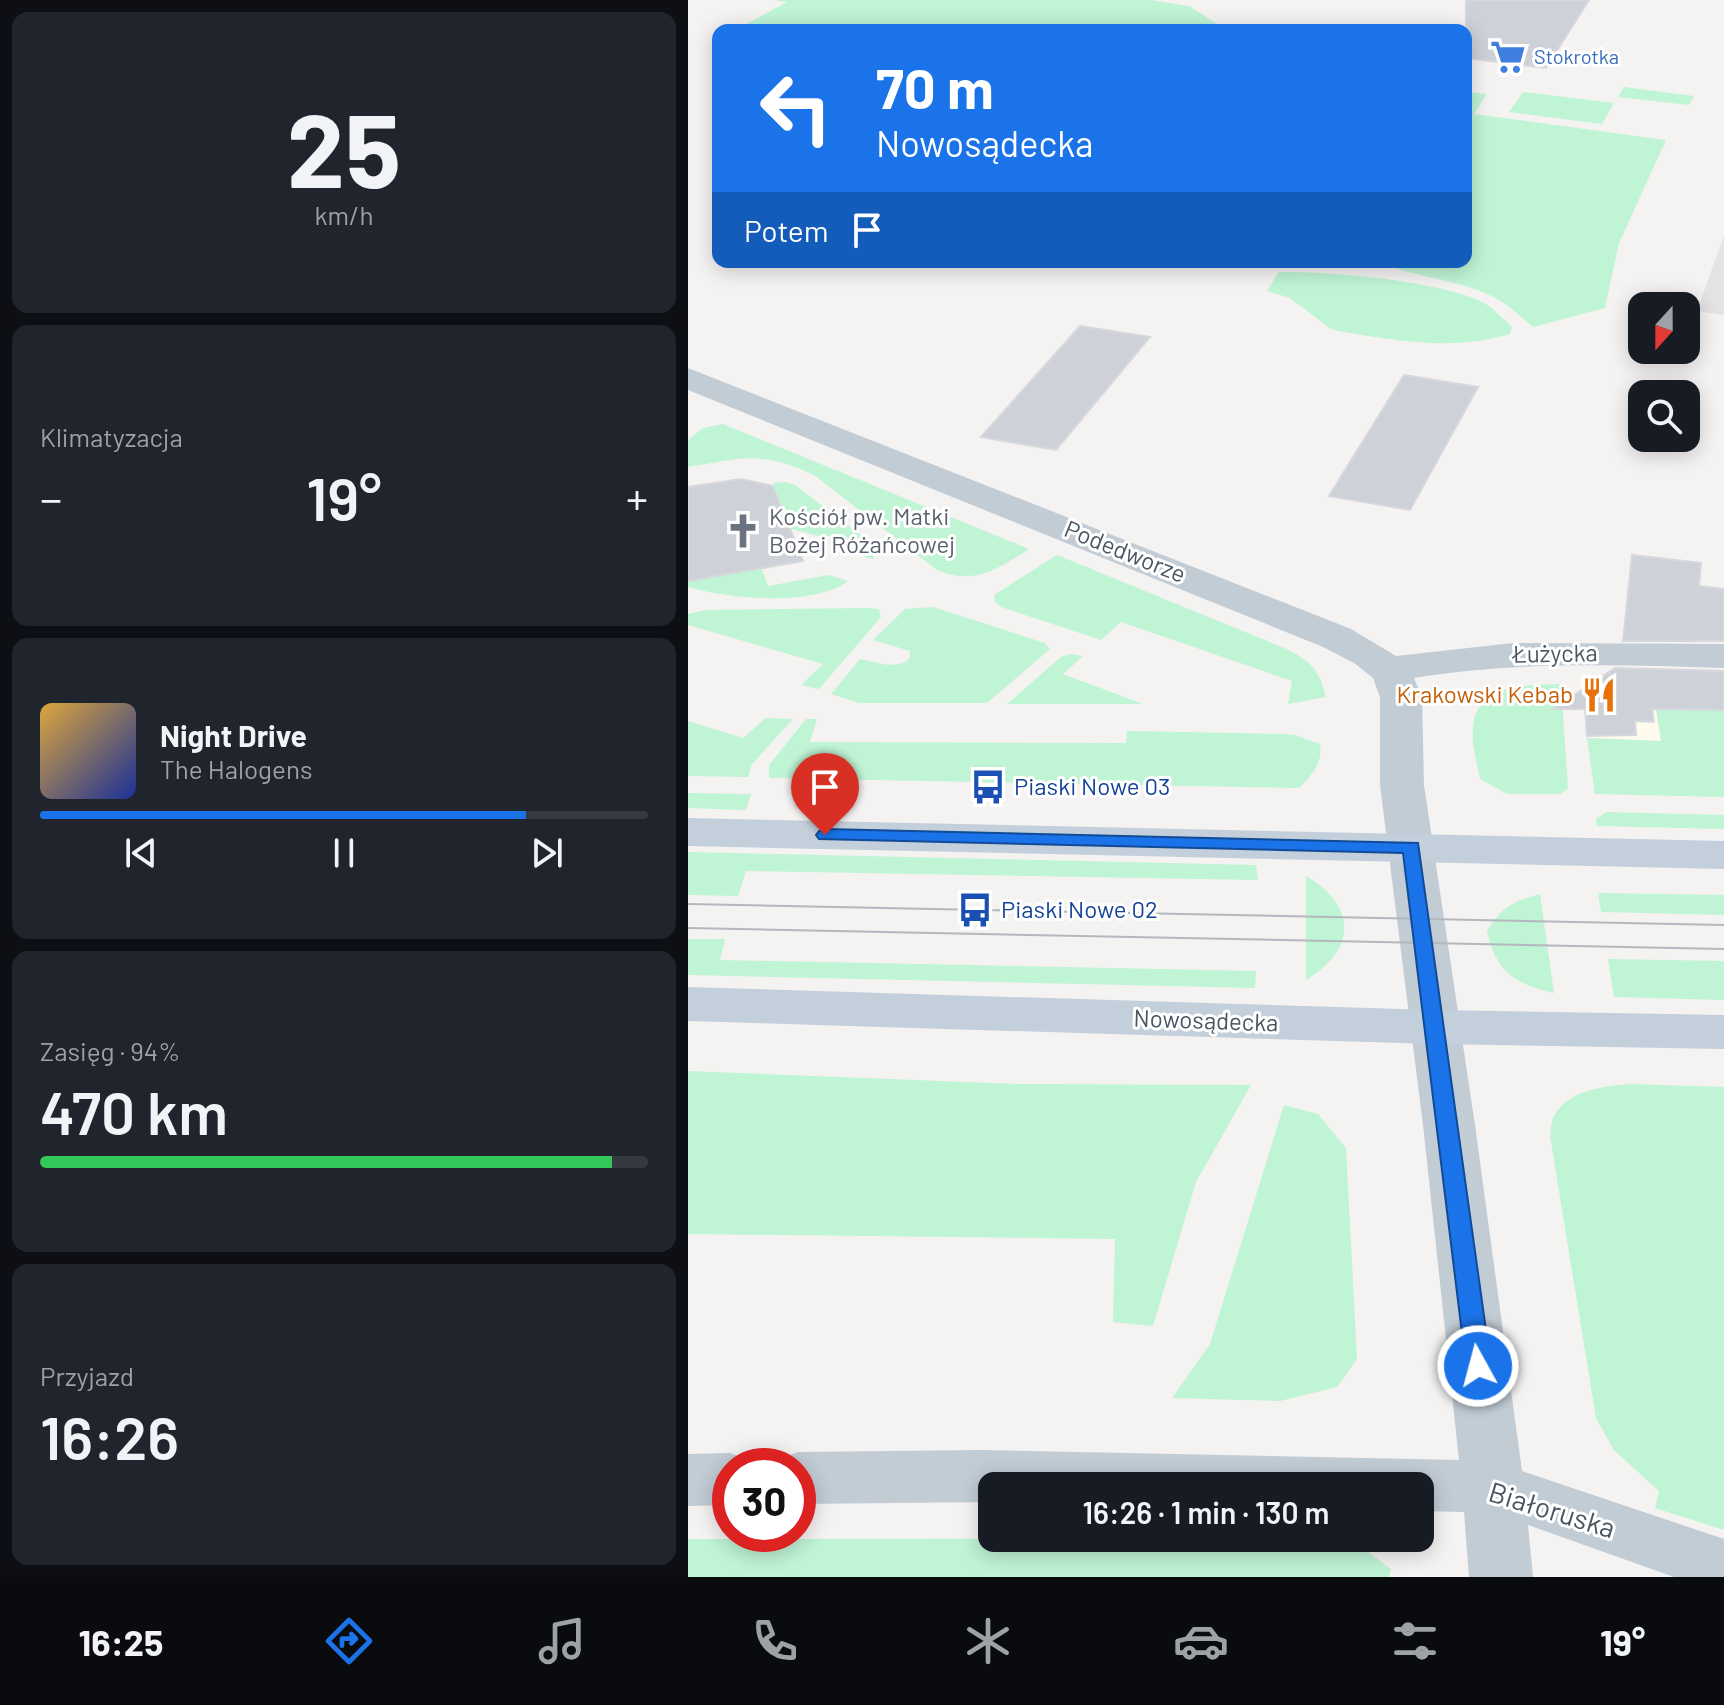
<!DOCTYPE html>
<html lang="pl">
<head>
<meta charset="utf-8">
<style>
	:root { --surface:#171b24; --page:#20242c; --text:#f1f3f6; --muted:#9ea1a6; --line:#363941; --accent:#1a73e8 }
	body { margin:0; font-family:Barlow,sans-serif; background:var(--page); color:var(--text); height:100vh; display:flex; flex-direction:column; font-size:30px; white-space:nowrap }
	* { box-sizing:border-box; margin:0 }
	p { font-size:26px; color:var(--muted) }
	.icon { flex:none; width:44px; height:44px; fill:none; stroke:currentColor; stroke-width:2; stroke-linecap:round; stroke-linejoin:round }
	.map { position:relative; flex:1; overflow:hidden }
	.panel { display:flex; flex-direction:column; gap:12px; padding:12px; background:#0d0f14; width:688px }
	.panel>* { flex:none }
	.banner { position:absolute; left:24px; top:24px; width:760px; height:244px; border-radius:16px; box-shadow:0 4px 20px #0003; background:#1a73e8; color:#fff; overflow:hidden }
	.needle { width:52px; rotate:201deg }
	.controls { position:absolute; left:940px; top:292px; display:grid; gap:16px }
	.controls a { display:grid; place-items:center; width:72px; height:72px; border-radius:16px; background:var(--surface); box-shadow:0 4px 20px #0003; font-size:40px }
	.speed { position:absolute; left:24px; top:1448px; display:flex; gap:16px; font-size:40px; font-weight:700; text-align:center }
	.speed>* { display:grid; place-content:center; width:104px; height:104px; border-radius:50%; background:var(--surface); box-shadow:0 4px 20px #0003; line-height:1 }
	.speed .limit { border:12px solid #d22; background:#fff; color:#111 }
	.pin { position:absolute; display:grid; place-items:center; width:68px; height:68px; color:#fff; margin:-82px -34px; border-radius:50% 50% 50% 0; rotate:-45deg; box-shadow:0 0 8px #0007 }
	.pin .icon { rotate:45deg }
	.me { position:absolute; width:88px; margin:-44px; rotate:353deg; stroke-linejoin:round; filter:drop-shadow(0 0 6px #0008) }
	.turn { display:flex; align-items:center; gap:28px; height:168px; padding:0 32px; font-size:36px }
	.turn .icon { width:104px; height:104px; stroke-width:2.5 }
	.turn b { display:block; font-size:56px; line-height:68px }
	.then { display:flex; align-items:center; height:76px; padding:0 32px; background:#0003; gap:16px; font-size:30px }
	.big { font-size:60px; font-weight:600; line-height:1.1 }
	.panel .card { flex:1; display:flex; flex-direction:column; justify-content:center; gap:12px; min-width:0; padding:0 28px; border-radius:16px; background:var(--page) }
	.panel .dial { align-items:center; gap:0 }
	.dial b { font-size:104px; line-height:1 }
	.song { display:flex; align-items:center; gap:24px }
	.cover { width:96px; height:96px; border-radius:12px; background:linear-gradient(135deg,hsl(40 70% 55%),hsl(230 70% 35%)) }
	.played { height:8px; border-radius:4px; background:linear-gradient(90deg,var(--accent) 80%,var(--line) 80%) }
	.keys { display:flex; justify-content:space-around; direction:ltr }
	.heat { display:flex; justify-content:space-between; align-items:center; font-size:44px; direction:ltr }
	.charge { height:12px; border-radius:6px; background:linear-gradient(90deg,#34c759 94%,var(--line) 0) }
	.trip { position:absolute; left:290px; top:1472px; width:456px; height:80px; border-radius:16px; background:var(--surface); box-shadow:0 4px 20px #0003; font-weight:600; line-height:80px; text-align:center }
	.dock { display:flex; height:128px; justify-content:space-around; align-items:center; background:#090b0e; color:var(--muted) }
	.dock .icon { width:56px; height:56px }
	.dock .active { color:var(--accent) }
	.dock b { font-size:36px; color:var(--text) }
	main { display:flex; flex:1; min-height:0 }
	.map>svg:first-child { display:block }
	.commercial { fill:#fefaed }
	.education { fill:#e6e3e4 }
	.green { fill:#bff4d5 }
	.building { fill:#ced1d8; stroke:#d6d8de; stroke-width:2 }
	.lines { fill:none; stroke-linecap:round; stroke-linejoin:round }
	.street { fill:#c2ccd5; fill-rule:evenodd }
	.secondary { fill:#c4cfdc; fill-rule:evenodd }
	.tram { stroke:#b4b7bd; stroke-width:2 }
	.route { fill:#1a73e8; stroke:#114b97; stroke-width:2 }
	.labels { text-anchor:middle; stroke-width:6; stroke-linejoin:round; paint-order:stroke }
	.far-shop-label { font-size:20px; fill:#366cbe; stroke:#fff; text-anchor:start }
	.worship-label { font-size:24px; fill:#5b616d; stroke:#fff; text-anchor:start }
	.street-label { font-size:24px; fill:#485562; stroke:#fff }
	.food-label { font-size:24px; fill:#c56008; stroke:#fff; text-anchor:end }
	.transit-label { font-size:24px; fill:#164399; stroke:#fff; text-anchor:start }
	.near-street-label { font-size:28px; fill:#485562; stroke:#fff }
</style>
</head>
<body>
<main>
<section class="panel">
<div class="card dial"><b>25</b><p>km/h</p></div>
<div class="card"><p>Klimatyzacja</p>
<div class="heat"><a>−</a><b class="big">19°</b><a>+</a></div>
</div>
<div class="card">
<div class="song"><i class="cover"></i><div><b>Night Drive</b><p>The Halogens</p></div></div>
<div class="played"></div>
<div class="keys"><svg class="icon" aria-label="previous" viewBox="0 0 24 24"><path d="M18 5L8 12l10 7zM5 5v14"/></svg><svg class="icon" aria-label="pause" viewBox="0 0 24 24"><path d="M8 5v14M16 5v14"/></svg><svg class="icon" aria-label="next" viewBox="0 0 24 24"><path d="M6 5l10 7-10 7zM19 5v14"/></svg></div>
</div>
<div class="card"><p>Zasięg · 94%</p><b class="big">470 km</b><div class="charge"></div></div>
<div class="card"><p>Przyjazd</p><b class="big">16:26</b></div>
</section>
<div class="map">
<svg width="1036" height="1577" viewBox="0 0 1036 1577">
	<rect width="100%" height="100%" fill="#f5f2f2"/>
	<!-- commercial -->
	<path class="commercial" d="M891 679H939L967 701 974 741 899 738Z"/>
	<!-- education -->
	<path class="education" d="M1036 235V315L1009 311Z"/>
	<!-- green -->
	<g class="green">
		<path d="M84 0H463L501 6 531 25 525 30H47L99 2Z"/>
		<path d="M936 87 1006 96 1001 105 930 97Z"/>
		<path d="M778 92 799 94 786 114 978 140 931 243 917 308 845 327C834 318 823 307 811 300 775 279 729 279 692 262H778Z"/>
		<path d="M835 92 926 103 914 124 821 112Z"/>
		<path d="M591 272C639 271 763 281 801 306 809 312 817 321 824 327L822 334C766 351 708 341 651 331L643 329 602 298 579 291Z"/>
		<path d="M35 424 341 549C310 569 287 586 249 570L126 475C72 450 56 458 0 467V440L15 428Z"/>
		<path d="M97 482 107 485 182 542 187 551 185 559 166 554 164 546 158 544 155 536H131L99 528 97 513 85 483Z"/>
		<path d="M369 555 601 650C624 662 632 672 638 697L600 704 604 681 433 622 413 640 313 607 307 602 306 595Z"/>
		<path d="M74 569 80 586 141 575 160 581C125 607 41 599 0 587V581Z"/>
		<path d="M245 607 357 643 362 649 299 703H171L143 694 172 659C188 662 210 671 222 658V651L185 640 217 609Z"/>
		<path d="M182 608 191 609 193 617 131 689 113 685 135 664 0 625V614L17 610Z"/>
		<path d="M383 654 395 656 375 674 455 704H319L373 657Z"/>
		<path d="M873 684 880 789 872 794H819L792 779C789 762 783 744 785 728 788 683 840 685 873 684Z"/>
		<path d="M967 702 1036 710V797L907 794 899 738 973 741Z"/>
		<path d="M78 718 105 719 64 764 60 777 0 776V721L55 738Z"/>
		<path d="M118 719H129L122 742 438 743 439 731 594 734 607 735 632 744C635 763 624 775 611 788L81 778V765Z"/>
		<path d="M0 793 63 794 58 810 0 808Z"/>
		<path d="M918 812 1036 815V829L909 826 908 819Z"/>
		<path d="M0 852 568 865 570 880 58 871 50 896 0 895Z"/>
		<path d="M618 876C669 906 669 949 618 980Z"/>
		<path d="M910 893 1036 895V915L913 912Z"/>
		<path d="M852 894 866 993C828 985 807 971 799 931 815 906 824 902 852 894Z"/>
		<path d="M0 939H37L32 960 568 971 567 988 0 975Z"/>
		<path d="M920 959 1036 961V1000L926 997Z"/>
		<path d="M0 1071 333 1084 563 1085 508 1182 465 1326 425 1322 427 1239 0 1234Z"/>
		<path d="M942 1084 1036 1087V1530L967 1508 971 1491 926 1450 908 1418 862 1136C863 1130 863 1121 866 1116 880 1090 917 1086 942 1084Z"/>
		<path d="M596 1105 630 1114 658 1148 669 1359 649 1387 592 1401 484 1398 522 1344Z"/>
		<path d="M661 1538 703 1569 701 1577H0V1539Z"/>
	</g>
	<!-- building -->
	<g class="building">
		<path d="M778 0H901L858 68 778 58Z"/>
		<path d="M392 326 462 337 368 450 293 437Z"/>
		<path d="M716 375 790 387 722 510 641 496Z"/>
		<path d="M53 479 85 486 115 561 0 581V487Z"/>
		<path d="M944 555 1013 563 1011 586 1036 589V641H935Z"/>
		<path d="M927 668 1036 671V710L964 709 966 722 947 721 948 735 899 736 897 709H865Z"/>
	</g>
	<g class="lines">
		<!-- street -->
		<g class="street">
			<path d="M0 368 663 629 708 656 825 643 1036 644V668C933 665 828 661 726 678L734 697 736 785 787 1125 834 1471 1036 1539V1577H986L840 1525 845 1577H781L776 1512 732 1511V1486H304V1502L110 1504V1466H85L88 1460 110 1452 294 1450 771 1460 735 1125 692 785V697L685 678 666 663 635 647 0 390Z"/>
			<path d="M42 1453 64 1461 66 1466H42V1505L0 1506V1454Z"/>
		</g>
		<!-- secondary -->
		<g class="secondary">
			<path d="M0 818 1036 841V869L0 846Z"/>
			<path d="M0 987 747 1010 1036 1015V1049L747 1044 0 1021Z"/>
		</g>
		<!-- tram -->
		<g class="tram">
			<path d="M0 904 1036 925"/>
			<path d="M0 928 1036 949"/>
		</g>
	</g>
	<!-- route -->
	<path class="route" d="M137 829 730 843 803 1366 799 1373 790 1376 782 1373 778 1366 715 853 131 839 128 835 131 831Z"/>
	<!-- icons -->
	<defs>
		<g id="supermarket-bare" transform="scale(2.76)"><path d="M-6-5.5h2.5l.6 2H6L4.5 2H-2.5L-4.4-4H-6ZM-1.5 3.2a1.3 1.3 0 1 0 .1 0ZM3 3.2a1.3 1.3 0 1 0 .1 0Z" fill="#3f7fe0" stroke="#fff" stroke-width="2.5" paint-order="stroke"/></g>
		<g id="church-bare" transform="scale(2.76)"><path d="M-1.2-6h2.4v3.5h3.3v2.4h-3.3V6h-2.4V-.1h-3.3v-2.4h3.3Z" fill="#6b7280" stroke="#fff" stroke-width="2.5" paint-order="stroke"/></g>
		<g id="restaurant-bare" transform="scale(2.76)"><path d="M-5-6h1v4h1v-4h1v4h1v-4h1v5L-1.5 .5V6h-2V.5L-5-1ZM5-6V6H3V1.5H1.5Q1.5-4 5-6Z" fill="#e8710a" stroke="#fff" stroke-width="2.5" paint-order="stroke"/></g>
		<g id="bus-bare" transform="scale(2.76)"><path d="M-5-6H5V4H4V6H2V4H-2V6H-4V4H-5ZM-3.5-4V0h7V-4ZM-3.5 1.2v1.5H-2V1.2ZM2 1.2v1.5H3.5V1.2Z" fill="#1a4fb4" stroke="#fff" stroke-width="2.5" paint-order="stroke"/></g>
	</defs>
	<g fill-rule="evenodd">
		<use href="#supermarket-bare" x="820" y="57"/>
		<use href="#church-bare" x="55" y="531"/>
		<use href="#restaurant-bare" x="911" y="695"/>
		<use href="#bus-bare" x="300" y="787"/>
		<use href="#bus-bare" x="287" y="910"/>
	</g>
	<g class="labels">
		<!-- far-shop labels -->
		<g class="far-shop-label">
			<text x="846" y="64">Stokrotka</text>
		</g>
		<!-- worship labels -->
		<g class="worship-label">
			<text x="81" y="525">Kościół pw. Matki<tspan x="81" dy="28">Bożej Różańcowej</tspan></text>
		</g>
		<!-- street labels -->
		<g class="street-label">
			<text transform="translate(437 552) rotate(22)" y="8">Podedworze</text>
			<text transform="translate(867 654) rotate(-1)" y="8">Łużycka</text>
			<text transform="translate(518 1021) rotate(2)" y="8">Nowosądecka</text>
		</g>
		<!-- food labels -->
		<g class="food-label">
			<text x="885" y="703">Krakowski Kebab</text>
		</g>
		<!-- transit labels -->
		<g class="transit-label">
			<text x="326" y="795">Piaski Nowe 03</text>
			<text x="313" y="918">Piaski Nowe 02</text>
		</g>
		<!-- near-street labels -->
		<g class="near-street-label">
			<text transform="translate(864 1510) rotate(17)" y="10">Białoruska</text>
		</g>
	</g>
</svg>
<div class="controls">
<a><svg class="needle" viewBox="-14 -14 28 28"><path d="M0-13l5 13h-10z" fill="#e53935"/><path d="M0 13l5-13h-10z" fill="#9ea1a6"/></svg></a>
<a><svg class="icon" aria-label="search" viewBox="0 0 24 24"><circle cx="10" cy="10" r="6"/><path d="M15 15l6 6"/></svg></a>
</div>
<div class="speed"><div class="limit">30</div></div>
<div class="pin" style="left:137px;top:835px;background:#d93025"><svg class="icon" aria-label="arrive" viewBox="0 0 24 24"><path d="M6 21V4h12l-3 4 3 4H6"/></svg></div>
<svg class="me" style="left:790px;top:1366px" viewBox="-20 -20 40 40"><circle r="17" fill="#1a73e8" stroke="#fff" stroke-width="3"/><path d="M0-11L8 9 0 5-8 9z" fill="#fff"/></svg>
<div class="trip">16:26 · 1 min · 130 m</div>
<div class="banner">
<div class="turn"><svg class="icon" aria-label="left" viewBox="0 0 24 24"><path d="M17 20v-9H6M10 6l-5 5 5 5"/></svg><div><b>70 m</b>Nowosądecka</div></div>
<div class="then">Potem<svg class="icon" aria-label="arrive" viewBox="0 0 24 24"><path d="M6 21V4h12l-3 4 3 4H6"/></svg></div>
</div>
</div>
</main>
<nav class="dock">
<b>16:25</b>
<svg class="icon active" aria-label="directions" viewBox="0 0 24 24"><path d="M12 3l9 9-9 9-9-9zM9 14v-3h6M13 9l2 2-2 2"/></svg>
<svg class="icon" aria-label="music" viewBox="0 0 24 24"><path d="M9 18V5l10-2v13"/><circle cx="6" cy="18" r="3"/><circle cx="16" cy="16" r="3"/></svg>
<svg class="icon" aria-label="phone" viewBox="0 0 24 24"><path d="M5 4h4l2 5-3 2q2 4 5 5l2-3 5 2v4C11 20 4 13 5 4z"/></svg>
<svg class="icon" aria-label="climate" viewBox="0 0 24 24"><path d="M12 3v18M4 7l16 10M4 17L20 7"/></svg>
<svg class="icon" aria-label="car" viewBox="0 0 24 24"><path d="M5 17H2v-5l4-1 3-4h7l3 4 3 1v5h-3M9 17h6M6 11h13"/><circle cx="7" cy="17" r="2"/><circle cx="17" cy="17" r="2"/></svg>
<svg class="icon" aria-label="filters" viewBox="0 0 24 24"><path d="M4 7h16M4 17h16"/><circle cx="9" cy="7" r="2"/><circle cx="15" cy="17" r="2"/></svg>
<b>19°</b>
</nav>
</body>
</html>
